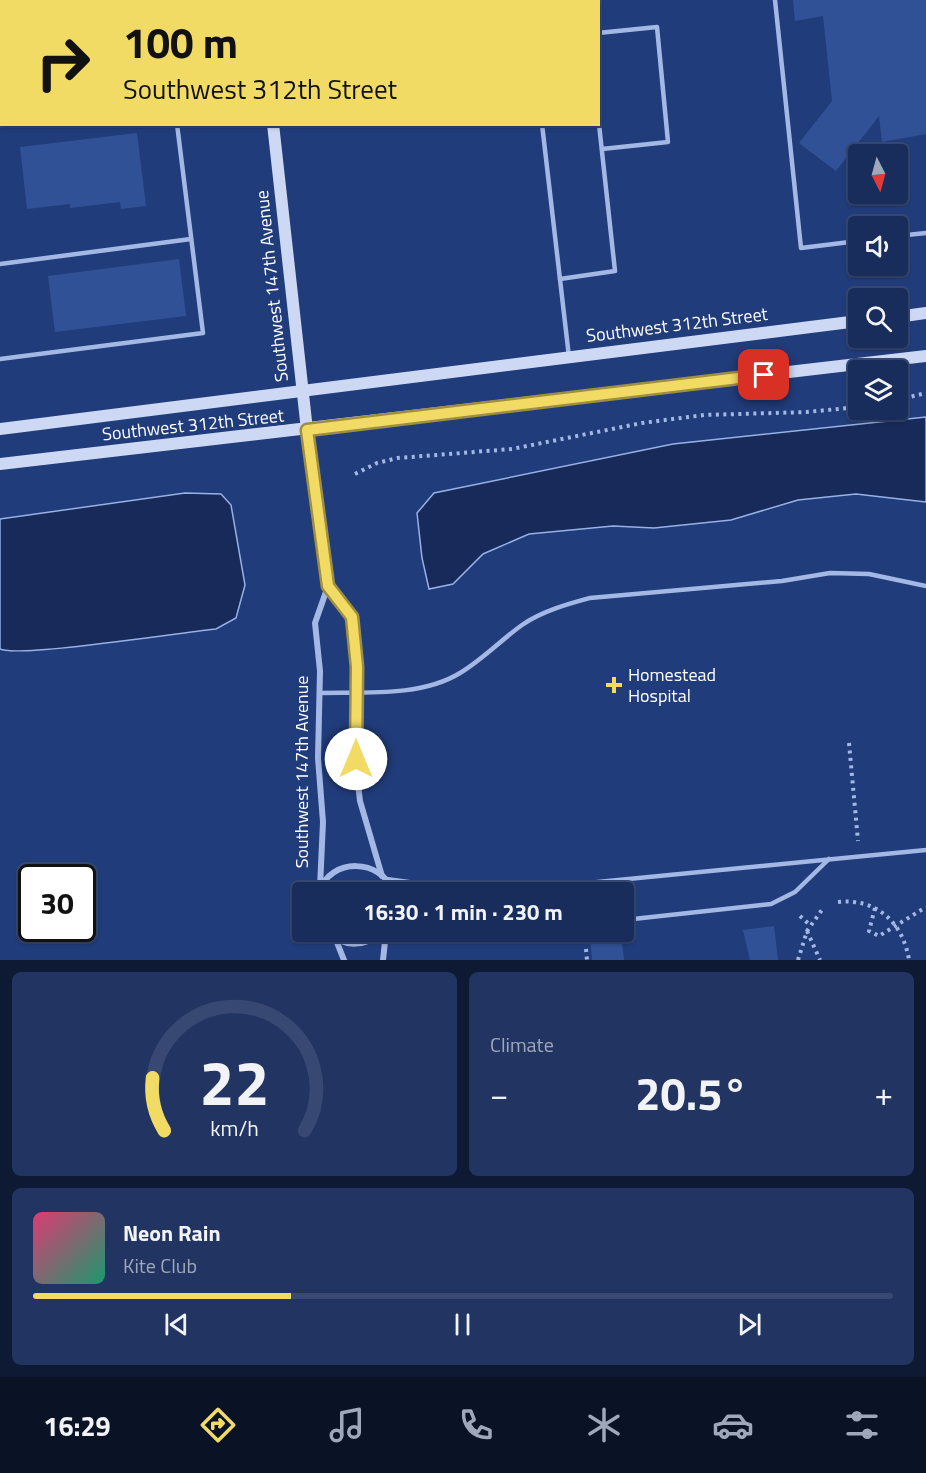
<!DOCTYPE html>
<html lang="en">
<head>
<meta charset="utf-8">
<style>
	:root { --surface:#192d5c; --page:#223562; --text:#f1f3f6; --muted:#9fa8bb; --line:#374972; --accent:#f1db65 }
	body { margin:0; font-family:"Titillium Web",sans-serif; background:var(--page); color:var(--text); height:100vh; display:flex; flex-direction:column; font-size:22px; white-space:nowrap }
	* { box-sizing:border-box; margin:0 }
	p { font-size:20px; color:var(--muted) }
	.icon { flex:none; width:33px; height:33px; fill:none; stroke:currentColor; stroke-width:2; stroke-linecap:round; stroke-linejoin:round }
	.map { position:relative; height:960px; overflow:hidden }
	.panel { display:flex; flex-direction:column; gap:12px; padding:12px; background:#0e1933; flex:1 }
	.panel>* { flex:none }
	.top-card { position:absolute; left:0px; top:0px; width:600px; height:126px; box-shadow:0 2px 4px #0004,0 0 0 2px var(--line); background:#f1db65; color:#111; overflow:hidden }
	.needle { width:39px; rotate:174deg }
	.buttons { position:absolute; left:848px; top:144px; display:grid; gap:12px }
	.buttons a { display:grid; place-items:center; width:60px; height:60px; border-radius:6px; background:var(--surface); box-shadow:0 2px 4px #0004,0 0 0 2px var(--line); font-size:30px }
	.speed { position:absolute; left:18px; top:864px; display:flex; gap:12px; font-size:30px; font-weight:700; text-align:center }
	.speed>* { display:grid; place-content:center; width:78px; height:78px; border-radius:50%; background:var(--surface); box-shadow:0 2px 4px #0004,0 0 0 2px var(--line); line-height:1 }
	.speed .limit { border:3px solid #111; border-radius:9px; background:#fff; color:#111 }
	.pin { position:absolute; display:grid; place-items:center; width:51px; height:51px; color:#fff; margin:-26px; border-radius:12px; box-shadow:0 3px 9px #0006 }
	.me { position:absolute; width:66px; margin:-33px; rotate:0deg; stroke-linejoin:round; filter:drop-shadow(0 0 4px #0008) }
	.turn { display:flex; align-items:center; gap:21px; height:126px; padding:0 24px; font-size:27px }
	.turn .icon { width:78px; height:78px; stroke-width:2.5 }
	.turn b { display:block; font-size:42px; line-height:51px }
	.big { font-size:45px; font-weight:700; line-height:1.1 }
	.panel .tile { flex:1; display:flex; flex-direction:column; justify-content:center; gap:9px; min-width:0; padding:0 21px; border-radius:9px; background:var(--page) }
	.panel .dial { align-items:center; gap:0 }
	.dial svg { height:156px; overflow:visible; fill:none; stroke:var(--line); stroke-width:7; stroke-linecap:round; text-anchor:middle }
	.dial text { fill:var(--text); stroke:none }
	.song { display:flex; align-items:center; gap:18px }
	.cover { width:72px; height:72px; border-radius:9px; background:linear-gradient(135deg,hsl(340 70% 55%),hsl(160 70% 35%)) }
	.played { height:6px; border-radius:3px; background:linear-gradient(90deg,var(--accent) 30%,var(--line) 30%) }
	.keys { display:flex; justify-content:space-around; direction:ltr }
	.heat { display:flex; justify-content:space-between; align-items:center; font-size:33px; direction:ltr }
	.panel .tiles { flex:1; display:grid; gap:12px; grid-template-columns:1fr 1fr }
	.tile:last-child { grid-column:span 2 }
	.trip { position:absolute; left:292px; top:882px; width:342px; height:60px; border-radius:6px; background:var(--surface); box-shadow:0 2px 4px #0004,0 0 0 2px var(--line); font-weight:700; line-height:60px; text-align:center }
	.tab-bar { display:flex; height:96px; justify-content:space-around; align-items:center; background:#0a1225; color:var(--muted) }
	.tab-bar .icon { width:42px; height:42px }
	.tab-bar .active { color:var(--accent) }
	.tab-bar b { font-size:27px; color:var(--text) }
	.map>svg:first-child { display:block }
	.water { fill:#172a5a; stroke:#97b1e6; stroke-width:1.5 }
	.building { fill:#315197 }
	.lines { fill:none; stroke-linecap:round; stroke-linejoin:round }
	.path { stroke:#a3b8e5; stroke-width:4; stroke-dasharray:3 4.5; stroke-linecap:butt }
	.lane { stroke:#a3b8e5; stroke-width:4.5 }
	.street { stroke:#a3b8e5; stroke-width:6 }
	.secondary { stroke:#cdd9f4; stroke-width:12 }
	.route-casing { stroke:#9d8e42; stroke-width:15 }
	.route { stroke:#f1db65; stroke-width:10 }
	.poi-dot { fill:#f1db65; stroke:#213c7a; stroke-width:2 }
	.labels { text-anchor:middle; stroke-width:6; stroke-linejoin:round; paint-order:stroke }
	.street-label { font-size:18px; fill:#fff; stroke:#213c7a }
	.poi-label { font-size:18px; fill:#fff; stroke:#213c7a; text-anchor:start }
</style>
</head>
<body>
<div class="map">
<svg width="926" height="960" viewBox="0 0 926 960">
	<rect width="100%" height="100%" fill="#213c7a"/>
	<!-- water -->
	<g class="water">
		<path d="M926 417V502L856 494 798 500 731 520 654 528 613 526 529 534 483 554 453 584 429 589 422 558 417 513 434 493 673 444Z"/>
		<path d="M185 493 221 494 231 505 245 585 236 618 216 629C186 632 16 658 0 649V519Z"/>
	</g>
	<!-- building -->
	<g class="building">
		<path d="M793 0H926V134L882 142 879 116 836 171 799 143 832 101 823 16 795 21Z"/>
		<path d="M137 133 146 206 121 209 120 202 70 208V204L27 209 20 147Z"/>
		<path d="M179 259 186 316 55 332 48 276Z"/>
		<path d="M774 926 778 960H750L743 930Z"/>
		<path d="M621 934 624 960H592L590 937Z"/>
	</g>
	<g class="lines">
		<!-- path -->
		<g class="path">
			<path d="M897 400 926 393"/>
			<path d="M355 474 377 463 398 458 512 449 642 423 704 415 807 412 858 407"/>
			<path d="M849 743 858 841"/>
			<path d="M838 902C876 898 903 922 909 960"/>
			<path d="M875 908 869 931 879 936 926 907"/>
			<path d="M800 916 811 926"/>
			<path d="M807 931 820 960"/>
			<path d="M586 949 587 960"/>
			<path d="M798 960 807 931 824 907"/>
		</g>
		<!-- lane -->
		<g class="lane">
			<path d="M22 0V2"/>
			<path d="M100 0V2"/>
			<path d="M176 0V2"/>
			<path d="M528 0V2"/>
			<path d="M775 0 801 248 858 241"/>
			<path d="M598 33 657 27 668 142 602 149"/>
			<path d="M542 124 569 357"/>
			<path d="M897 236 926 233"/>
			<path d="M0 264 191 239"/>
			<path d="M560 279 615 271 598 115"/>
			<path d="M0 359 203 333 177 124"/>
			<path d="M320 693C364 692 421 697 460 673 482 660 501 640 522 625 542 611 568 604 590 598L782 581 830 573 869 574 926 586"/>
			<path d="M386 879 454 888 464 892"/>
			<path d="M494 892 926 850"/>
			<path d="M624 920 771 904 795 892 829 859"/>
		</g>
		<!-- street -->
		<g class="street">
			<path d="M0 111H2"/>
			<path d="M307 430 328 586 315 623 320 671 318 758 323 822 320 887"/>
			<path d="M328 586 352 617 357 667V775L360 801 382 876"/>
			<path d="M319 892C330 857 382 858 393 892"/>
			<path d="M327 932C344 949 367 946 385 932"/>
			<path d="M336 940 344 960"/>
			<path d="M383 960 386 932"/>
		</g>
		<!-- secondary -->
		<g class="secondary">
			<path d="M259 0 260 2"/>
			<path d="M273 124 307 430"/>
			<path d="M897 317 926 313"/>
			<path d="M0 429 858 321"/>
			<path d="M0 464 926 356"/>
		</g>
	</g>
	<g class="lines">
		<!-- route casing -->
		<g class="route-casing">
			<path id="route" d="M356 759 357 667 352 617 328 586 307 430 764 375"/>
		</g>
		<!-- route -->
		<use href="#route" class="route"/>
	</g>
	<!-- markers -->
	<path class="poi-dot" d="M611 676h6v6h6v6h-6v6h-6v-6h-6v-6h6z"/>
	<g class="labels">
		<!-- street labels -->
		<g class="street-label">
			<text transform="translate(272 286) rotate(-96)" y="6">Southwest 147th Avenue</text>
			<text transform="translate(677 325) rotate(-7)" y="6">Southwest 312th Street</text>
			<text transform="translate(193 425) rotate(-6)" y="6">Southwest 312th Street</text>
			<text transform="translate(302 772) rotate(-90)" y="6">Southwest 147th Avenue</text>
		</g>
		<!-- poi labels -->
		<g class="poi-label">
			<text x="628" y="681">Homestead<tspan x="628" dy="21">Hospital</tspan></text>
		</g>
	</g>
</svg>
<div class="buttons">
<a><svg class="needle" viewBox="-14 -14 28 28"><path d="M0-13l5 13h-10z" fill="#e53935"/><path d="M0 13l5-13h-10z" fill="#9fa8bb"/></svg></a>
<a><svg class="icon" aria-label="sound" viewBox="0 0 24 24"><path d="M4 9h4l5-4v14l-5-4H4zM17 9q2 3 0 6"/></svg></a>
<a><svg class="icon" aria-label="search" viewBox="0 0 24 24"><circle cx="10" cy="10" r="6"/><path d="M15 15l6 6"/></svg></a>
<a><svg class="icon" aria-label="layers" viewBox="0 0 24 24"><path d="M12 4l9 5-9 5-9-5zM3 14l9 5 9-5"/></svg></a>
</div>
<div class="speed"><div class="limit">30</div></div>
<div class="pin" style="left:764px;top:375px;background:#d93025"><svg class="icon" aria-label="arrive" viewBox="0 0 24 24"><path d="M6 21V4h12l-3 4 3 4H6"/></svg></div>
<svg class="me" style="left:356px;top:759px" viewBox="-20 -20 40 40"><circle r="19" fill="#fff"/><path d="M0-13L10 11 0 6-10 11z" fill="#f1db65"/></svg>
<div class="trip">16:30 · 1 min · 230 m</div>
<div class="top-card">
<div class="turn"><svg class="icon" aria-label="right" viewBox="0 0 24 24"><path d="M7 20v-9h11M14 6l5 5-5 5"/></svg><div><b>100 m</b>Southwest 312th Street</div></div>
</div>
</div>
<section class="panel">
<div class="tiles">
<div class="tile dial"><svg viewBox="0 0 100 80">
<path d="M14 69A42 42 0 1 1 86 69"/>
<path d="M14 69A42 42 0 0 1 8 42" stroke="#f1db65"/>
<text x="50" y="56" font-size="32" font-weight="700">22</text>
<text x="50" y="72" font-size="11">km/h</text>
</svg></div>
<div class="tile"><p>Climate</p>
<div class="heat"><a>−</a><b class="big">20.5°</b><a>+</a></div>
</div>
<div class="tile">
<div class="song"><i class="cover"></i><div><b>Neon Rain</b><p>Kite Club</p></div></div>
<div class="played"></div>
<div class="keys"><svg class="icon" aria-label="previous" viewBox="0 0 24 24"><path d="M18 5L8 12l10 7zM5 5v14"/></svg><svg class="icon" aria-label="pause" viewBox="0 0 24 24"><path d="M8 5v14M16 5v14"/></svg><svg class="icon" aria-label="next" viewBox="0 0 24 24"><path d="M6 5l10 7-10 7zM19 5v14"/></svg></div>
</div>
</div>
</section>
<nav class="tab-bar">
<b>16:29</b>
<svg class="icon active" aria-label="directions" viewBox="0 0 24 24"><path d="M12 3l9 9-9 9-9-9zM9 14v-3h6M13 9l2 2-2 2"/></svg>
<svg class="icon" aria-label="music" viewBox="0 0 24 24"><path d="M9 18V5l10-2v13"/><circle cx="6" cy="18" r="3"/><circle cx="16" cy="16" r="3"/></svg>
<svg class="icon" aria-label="phone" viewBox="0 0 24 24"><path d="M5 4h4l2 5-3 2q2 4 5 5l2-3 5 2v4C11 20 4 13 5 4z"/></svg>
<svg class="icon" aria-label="climate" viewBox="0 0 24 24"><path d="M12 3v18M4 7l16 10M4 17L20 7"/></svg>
<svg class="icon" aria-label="car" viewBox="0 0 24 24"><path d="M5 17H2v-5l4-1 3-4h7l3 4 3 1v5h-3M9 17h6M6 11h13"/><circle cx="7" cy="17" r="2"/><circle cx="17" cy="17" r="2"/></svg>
<svg class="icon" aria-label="filters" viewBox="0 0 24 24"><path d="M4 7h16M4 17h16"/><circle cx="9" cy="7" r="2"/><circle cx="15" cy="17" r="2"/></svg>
</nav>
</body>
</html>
